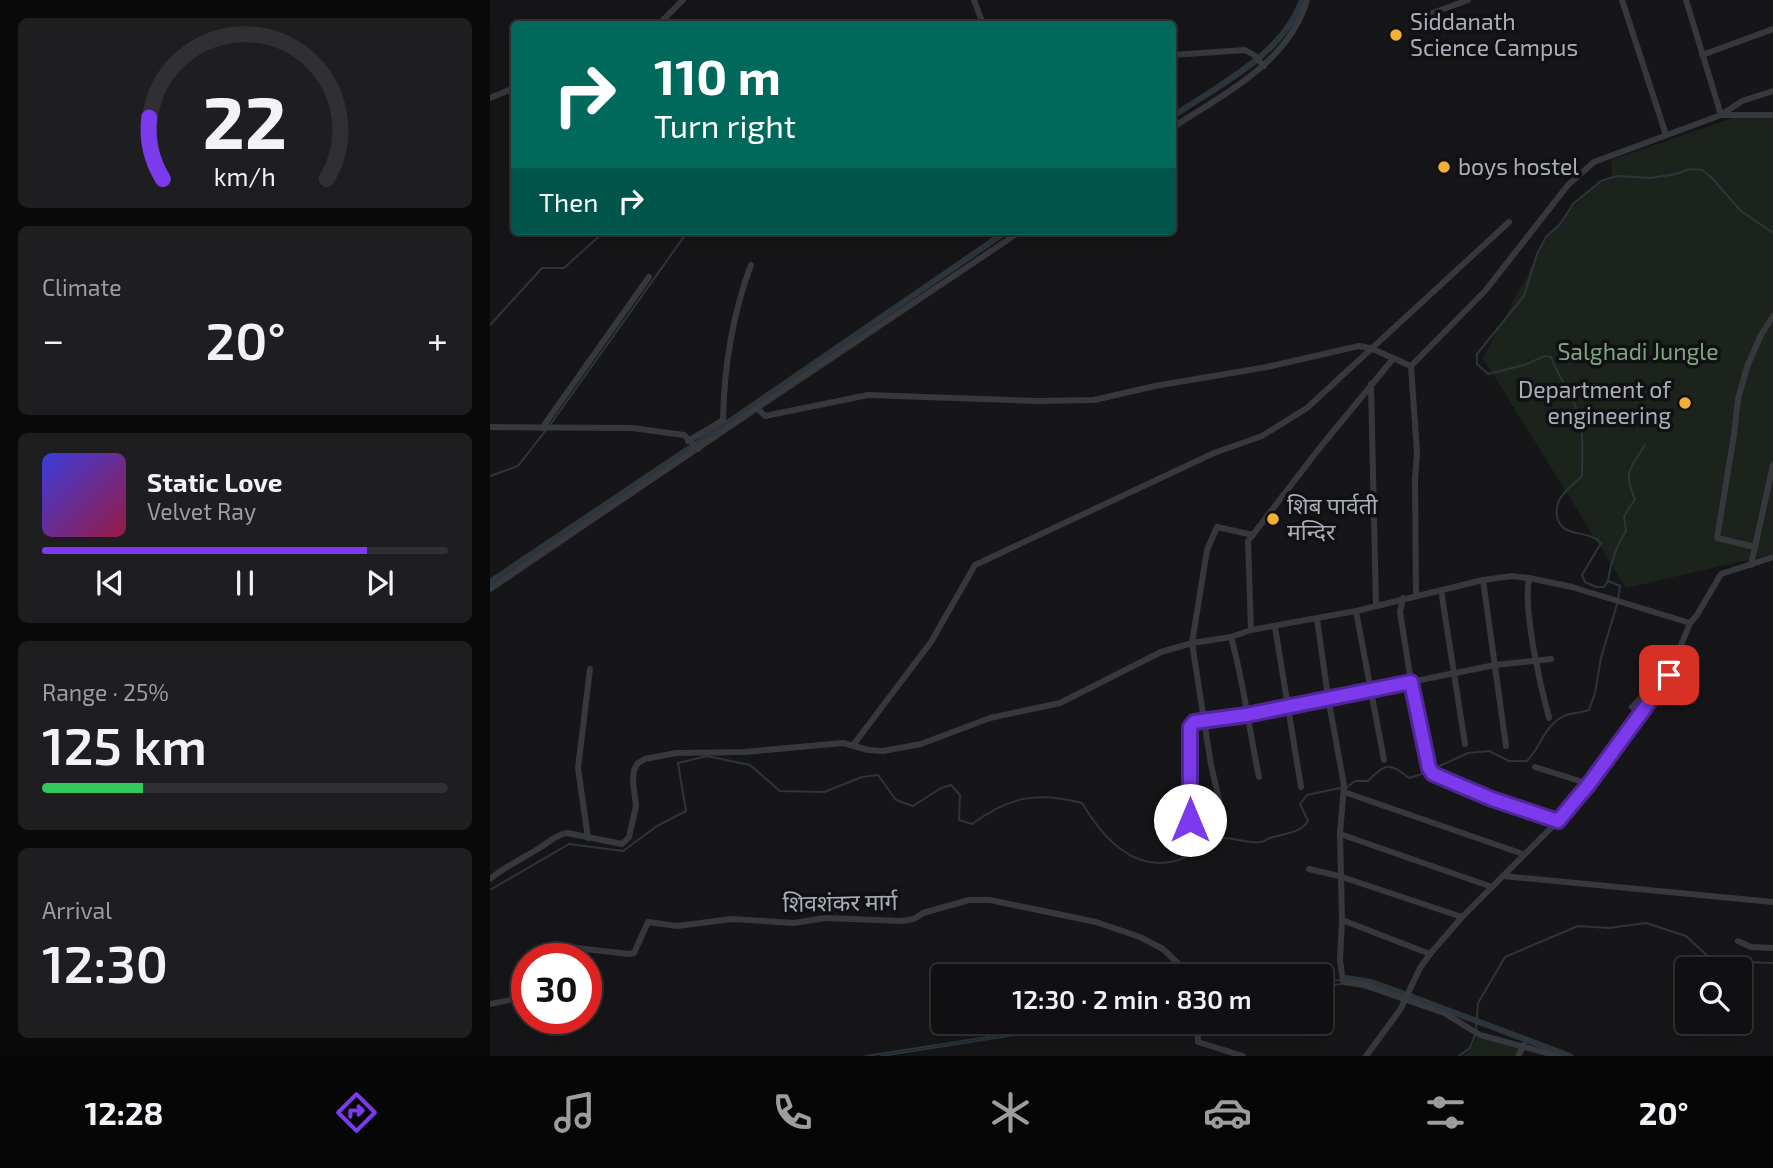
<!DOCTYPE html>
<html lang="en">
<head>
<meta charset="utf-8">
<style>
	:root { --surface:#101012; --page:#1e1e20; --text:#f1f3f6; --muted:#9c9d9f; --line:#303032; --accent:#7c3aed }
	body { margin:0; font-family:"Exo 2","Noto Sans Devanagari",sans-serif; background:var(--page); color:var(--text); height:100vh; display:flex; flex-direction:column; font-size:26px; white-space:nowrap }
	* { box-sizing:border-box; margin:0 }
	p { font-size:23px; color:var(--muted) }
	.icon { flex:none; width:38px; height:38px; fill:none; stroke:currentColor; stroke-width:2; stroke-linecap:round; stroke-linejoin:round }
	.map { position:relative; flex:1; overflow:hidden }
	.sheet { display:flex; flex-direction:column; gap:18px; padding:18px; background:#09090a; width:490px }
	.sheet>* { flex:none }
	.top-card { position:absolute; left:21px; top:21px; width:665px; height:214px; border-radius:7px; box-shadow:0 7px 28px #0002,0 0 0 2px var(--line); background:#00695c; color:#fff; overflow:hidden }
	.fabs { position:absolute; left:1185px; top:957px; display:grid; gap:14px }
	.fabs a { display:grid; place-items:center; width:77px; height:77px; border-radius:7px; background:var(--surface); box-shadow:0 7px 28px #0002,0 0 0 2px var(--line); font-size:35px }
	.speed { position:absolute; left:21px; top:943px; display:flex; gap:14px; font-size:35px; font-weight:700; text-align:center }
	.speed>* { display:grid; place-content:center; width:91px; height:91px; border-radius:50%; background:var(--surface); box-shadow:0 7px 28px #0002,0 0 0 2px var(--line); line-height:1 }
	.speed .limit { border:10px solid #d22; background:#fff; color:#111 }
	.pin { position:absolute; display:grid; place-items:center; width:60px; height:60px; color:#fff; margin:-30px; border-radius:14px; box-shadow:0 4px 10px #0006 }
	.me { position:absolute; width:77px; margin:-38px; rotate:0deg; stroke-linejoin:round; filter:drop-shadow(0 0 5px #0008) }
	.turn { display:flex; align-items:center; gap:24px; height:147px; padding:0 28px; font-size:32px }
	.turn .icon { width:91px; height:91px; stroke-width:2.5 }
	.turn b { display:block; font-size:49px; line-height:60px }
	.then { display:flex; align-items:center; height:66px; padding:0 28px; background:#0003; gap:14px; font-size:26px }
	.big { font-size:52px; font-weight:600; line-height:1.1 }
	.sheet .card { flex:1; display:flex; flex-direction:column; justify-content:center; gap:10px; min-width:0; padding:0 24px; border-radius:10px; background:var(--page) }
	.sheet .dial { align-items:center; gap:0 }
	.dial svg { height:182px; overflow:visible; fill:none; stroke:var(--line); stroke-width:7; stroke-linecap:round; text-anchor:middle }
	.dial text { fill:var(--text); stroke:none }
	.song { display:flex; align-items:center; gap:21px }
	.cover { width:84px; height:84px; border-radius:10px; background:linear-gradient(135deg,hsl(240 70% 55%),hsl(340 70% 35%)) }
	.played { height:7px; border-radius:4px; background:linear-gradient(90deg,var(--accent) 80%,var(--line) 80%) }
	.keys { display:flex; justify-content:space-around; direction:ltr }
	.heat { display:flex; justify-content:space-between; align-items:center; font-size:38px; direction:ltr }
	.charge { height:10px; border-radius:5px; background:linear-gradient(90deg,#34c759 25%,var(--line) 0) }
	.trip { position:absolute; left:441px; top:964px; width:402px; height:70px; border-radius:7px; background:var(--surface); box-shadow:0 7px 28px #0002,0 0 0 2px var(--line); font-weight:600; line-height:70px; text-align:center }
	.menu { display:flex; height:112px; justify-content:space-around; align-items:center; background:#060607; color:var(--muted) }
	.menu .icon { width:49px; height:49px }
	.menu .selected { color:var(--accent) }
	.menu b { font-size:32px; color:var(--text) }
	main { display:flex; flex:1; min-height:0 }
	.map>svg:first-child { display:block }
	.green { fill:#1c231d }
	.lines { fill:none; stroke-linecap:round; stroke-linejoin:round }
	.stream { stroke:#2c353c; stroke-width:2 }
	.canal { stroke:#2c353c; stroke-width:6 }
	.street { stroke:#37383d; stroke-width:6 }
	.route-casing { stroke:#51269a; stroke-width:18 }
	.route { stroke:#7c3aed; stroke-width:12 }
	.poi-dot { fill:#f2b134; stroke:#111113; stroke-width:2.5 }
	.labels { text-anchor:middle; stroke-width:7; stroke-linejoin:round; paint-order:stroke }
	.poi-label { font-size:23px; fill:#a8adb8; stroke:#111113; text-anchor:start }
	.park-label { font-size:23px; fill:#7fa381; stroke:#111113 }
	.street-label { font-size:23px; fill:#a8adb8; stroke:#111113 }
</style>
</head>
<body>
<main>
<section class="sheet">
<div class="card dial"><svg viewBox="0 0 100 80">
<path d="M14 69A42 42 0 1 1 86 69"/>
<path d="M14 69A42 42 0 0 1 8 42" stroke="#7c3aed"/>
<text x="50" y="56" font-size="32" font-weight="700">22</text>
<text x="50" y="72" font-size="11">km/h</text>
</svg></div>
<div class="card"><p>Climate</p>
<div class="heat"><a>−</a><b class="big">20°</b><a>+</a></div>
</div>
<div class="card">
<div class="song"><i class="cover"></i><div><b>Static Love</b><p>Velvet Ray</p></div></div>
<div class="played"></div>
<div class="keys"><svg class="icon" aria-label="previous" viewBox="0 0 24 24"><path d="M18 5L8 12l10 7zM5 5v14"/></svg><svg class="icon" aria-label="pause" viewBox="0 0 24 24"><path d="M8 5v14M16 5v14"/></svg><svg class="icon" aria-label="next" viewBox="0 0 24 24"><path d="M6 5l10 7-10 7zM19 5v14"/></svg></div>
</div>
<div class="card"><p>Range · 25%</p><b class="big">125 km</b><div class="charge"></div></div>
<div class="card"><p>Arrival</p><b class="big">12:30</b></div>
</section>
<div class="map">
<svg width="1283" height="1056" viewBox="0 0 1283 1056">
	<rect width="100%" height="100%" fill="#161618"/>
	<!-- green -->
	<g class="green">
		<path d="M1243 118H1283V554L1136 588 993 358 1057 238C1079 218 1092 186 1122 179L1121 160Z"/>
		<path d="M987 1038 1031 1048 1024 1056H973L979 1052Z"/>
	</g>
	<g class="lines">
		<!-- stream -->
		<g class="stream">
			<path d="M337 24H353"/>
			<path d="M480 24 486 21"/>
			<path d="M0 325 52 268H74L115 231"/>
			<path d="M60 425 198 231"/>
			<path d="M0 476 28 466 56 430"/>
			<path d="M1118 580C1121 562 1126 546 1136 531L1134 516 1145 499C1132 471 1141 468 1155 445"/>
			<path d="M1128 599 1130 586 1118 581 1114 587H1106L1095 582 1092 575 1111 543C1099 529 1071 539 1067 516 1064 497 1080 488 1092 476 1092 452 1095 425 1084 403 1077 387 1067 374 1061 357L1055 356 1034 365 998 374 987 364V354L1034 296 1047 254 1056 237 1070 224 1084 203 1111 181 1127 176 1161 178 1186 174 1200 169 1212 170 1221 177 1251 211 1283 233"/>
			<path d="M943 769 978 753 999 751 1019 761H1037C1050 748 1054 727 1072 717 1078 713 1091 713 1099 710L1105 693 1111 658 1127 604"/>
			<path d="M856 788 865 781H878C895 763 900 762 919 778L938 772"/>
			<path d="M0 890 79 844 133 851 167 826 196 811 188 763 217 756 260 765 290 791 334 792 372 777 388 775 406 800 423 806 451 788 461 785 470 795 469 820 482 824C519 797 546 791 592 803 612 836 642 872 685 861 703 857 715 840 733 838 745 838 761 844 770 842 774 842 777 839 780 838 794 833 810 834 818 821L810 804 817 795 850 788"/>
			<path d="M831 983 850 980"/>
			<path d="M831 987 851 984"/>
			<path d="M986 1029 988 1003 1015 957 1088 926 1119 928 1156 923 1196 936 1223 961 1283 963"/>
			<path d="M376 1056 594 1022"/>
			<path d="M391 1056 608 1022"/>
			<path d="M969 1056 980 1048 985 1035"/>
		</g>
		<!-- canal -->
		<g class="canal">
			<path d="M682 117C728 85 793 55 812 0"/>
			<path d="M0 582 246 417 517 231"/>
			<path d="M856 978 881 982 912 993"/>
			<path d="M920 996 1080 1056"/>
		</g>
		<!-- street -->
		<g class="street">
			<path d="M484 0 493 24"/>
			<path d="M1132 0 1176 135"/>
			<path d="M1196 0 1231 115 1252 101 1283 91"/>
			<path d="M924 20 978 0"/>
			<path d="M169 24 193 0"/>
			<path d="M682 55 755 50 764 55 774 66"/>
			<path d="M1212 55 1283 29"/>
			<path d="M0 98 24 88"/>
			<path d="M682 128C733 94 799 63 817 0"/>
			<path d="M921 366 927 453 925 479 926 595"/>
			<path d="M881 384 886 606"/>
			<path d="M267 408 531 231"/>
			<path d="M0 427 142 428 194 435 208 449"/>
			<path d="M52 428 159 277"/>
			<path d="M198 441 233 420C234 369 243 313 261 265"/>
			<path d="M1265 547 1227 538 1244 435 1248 399 1257 367 1271 335 1283 316"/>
			<path d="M1261 565 1283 465"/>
			<path d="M1039 578C1033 610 1050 685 1059 718"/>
			<path d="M993 580 1016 746"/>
			<path d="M0 589 267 408 275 416 378 395 547 401 604 400 665 386 777 367 869 346 880 348 921 366 995 291 1078 185 1104 162 1231 115H1283"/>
			<path d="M951 590 975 744"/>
			<path d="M913 598 910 612 921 682 939 767 943 774 1002 799 1068 821"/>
			<path d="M866 611 894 760"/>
			<path d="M827 619 838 697 854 785 850 834 852 920 850 960 853 982 874 985 954 1013 990 1035 1068 1056"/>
			<path d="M785 627 811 787"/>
			<path d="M761 630 758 541 828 450 902 360"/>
			<path d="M741 637C754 683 759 730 769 777"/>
			<path d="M1142 707 1157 691 1164 696"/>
			<path d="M364 744 441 642 485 565 724 453 772 436 817 408 1019 222"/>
			<path d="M1045 767 1099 784"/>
			<path d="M854 792 1033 854"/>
			<path d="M730 804 721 765 702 643 717 550 727 527 763 535"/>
			<path d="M700 820V727L704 722 756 715 1005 665 1061 659"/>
			<path d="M850 834 1002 887"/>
			<path d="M98 838 88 768 100 669"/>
			<path d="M819 869 849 876 972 917"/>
			<path d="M1013 876 1283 902"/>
			<path d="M0 879C15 867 31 859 48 849 58 843 65 835 77 833L132 844 139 837 146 806 143 782 144 770 148 763 155 759 186 753 254 752 353 743 378 750 393 751 431 744 500 718 570 703 671 652 702 643 741 637 761 630 866 611 993 580 1022 576 1039 578 1082 587 1200 623"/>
			<path d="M852 920 940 954"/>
			<path d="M1248 941 1261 947 1283 948"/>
			<path d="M49 959 60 945 139 954 144 953 158 922 187 926 242 919 304 923 335 918 411 921 424 919 433 913 479 900H500L606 922 650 937 673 949 696 971 697 976"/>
			<path d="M0 1004 25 999 37 984"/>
			<path d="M707 1022 708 1042 753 1056"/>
			<path d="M876 1056 910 1010 930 968 940 954 972 917 1068 821 1099 784 1179 675 1200 623 1207 615 1231 574 1283 557"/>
			<path d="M1028 1056 1034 1045"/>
		</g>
	</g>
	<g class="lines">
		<!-- route casing -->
		<g class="route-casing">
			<path id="route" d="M700 820V727L704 722 756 715 921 682 939 768 943 774 1002 799 1068 821 1099 784 1179 675"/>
		</g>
		<!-- route -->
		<use href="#route" class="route"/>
	</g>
	<!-- markers -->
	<g class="poi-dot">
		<circle cx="906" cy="35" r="7"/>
		<circle cx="954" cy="167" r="7"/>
		<circle cx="1195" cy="403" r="7"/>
		<circle cx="783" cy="519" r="7"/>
	</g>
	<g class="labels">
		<!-- poi labels -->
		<g class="poi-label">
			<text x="920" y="30">Siddanath<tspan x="920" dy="26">Science Campus</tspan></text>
			<text x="968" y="175">boys hostel</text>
			<text x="1181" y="398" text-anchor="end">Department of<tspan x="1181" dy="26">engineering</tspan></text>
			<text x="797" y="514">शिब पार्वती<tspan x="797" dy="26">मन्दिर</tspan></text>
		</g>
		<!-- park labels -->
		<g class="park-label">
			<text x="1148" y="360">Salghadi Jungle</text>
		</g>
		<!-- street labels -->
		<g class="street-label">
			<text transform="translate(350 903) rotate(-1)" y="8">शिवशंकर मार्ग</text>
		</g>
	</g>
</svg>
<div class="fabs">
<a><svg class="icon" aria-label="search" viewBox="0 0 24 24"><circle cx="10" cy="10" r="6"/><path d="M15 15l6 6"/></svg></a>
</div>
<div class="speed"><div class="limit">30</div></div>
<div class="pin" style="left:1179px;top:675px;background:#d93025"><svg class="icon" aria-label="arrive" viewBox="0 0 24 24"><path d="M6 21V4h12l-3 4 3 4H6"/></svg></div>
<svg class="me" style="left:700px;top:820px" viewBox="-20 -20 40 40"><circle r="19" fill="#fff"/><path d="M0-13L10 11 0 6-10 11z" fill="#7c3aed"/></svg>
<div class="trip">12:30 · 2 min · 830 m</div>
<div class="top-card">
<div class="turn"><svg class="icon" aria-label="right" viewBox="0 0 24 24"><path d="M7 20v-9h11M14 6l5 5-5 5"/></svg><div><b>110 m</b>Turn right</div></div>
<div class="then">Then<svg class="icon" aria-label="right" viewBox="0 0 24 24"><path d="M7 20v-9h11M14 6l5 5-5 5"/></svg></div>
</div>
</div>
</main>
<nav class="menu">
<b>12:28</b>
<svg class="icon selected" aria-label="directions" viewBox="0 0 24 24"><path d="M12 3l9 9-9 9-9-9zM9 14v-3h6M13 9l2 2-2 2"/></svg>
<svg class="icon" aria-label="music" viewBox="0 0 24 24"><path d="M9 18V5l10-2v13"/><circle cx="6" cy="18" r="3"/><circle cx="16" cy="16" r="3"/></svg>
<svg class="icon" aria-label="phone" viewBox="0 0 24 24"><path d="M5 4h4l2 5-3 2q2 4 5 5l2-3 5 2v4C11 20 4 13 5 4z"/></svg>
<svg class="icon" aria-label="climate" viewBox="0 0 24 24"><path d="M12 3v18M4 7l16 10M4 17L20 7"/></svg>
<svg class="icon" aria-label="car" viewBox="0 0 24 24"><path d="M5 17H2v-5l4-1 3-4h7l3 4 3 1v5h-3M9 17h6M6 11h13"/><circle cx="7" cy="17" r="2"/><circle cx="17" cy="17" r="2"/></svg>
<svg class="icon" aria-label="filters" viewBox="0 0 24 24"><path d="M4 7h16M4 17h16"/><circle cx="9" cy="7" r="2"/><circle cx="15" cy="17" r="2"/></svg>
<b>20°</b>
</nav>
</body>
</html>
